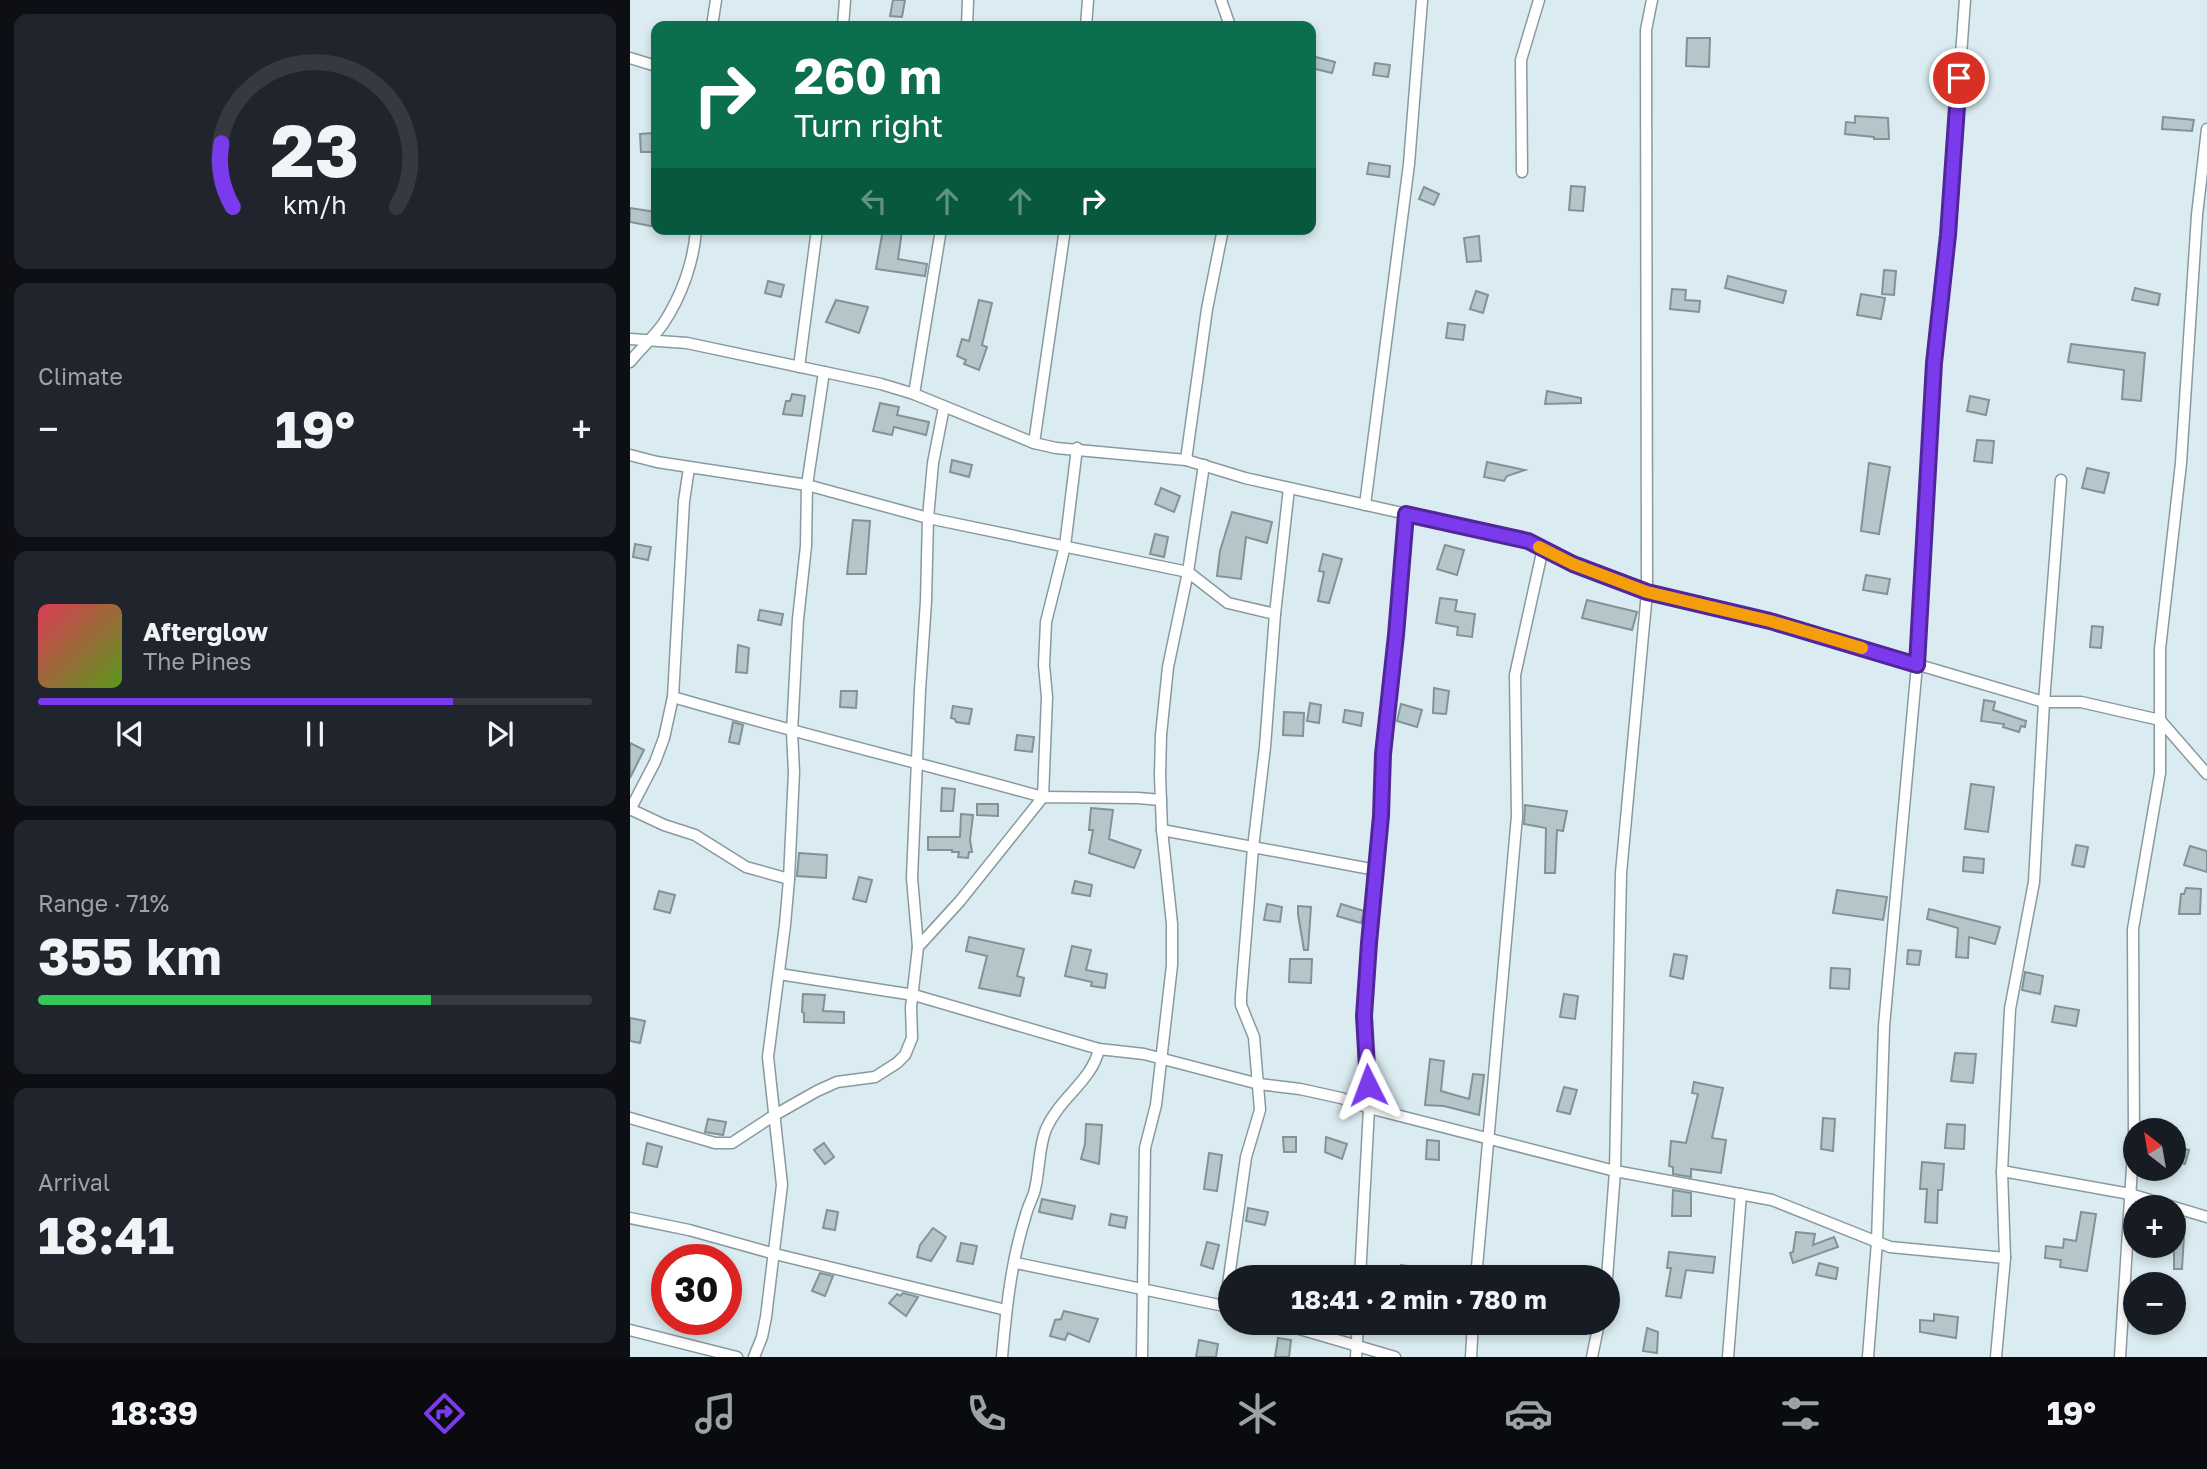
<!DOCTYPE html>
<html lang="en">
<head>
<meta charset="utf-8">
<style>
	:root { --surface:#171b24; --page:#20242c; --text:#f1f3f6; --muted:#9ea1a6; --line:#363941; --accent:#7c3aed }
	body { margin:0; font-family:"Golos Text",sans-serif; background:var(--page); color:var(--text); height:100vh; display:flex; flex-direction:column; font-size:26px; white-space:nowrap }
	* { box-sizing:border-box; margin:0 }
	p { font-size:23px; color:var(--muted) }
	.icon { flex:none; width:38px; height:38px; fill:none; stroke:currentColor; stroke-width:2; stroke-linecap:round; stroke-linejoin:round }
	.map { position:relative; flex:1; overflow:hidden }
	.panel { display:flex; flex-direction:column; gap:14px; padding:14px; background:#0d0f14; width:630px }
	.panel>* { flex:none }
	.banner { position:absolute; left:21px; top:21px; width:665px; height:214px; border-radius:14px; box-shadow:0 4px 10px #0003; background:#0b6e4f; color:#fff; overflow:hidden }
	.needle { width:46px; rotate:329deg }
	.controls { position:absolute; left:1493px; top:1118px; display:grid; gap:14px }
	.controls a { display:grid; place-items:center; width:63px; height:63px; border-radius:50%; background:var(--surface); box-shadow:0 4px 10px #0003; font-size:35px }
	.speed { position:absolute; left:21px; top:1244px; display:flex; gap:14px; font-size:35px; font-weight:700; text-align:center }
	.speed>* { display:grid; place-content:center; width:91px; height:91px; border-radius:50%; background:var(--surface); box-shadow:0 4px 10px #0003; line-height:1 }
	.speed .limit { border:10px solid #d22; background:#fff; color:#111 }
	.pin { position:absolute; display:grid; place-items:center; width:60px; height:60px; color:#fff; margin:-30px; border:4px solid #fff; border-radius:50%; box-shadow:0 2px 7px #0007 }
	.me { position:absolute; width:77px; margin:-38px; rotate:357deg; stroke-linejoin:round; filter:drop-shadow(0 0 5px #0008) }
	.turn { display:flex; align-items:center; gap:24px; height:147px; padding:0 28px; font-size:32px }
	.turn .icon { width:91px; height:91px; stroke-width:2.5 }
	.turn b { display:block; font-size:49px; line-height:60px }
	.lanes { display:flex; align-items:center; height:66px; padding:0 28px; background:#0003; justify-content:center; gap:35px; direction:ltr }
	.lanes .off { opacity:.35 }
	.big { font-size:52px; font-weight:700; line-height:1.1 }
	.panel .widget { flex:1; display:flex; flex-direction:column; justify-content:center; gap:10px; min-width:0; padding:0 24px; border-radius:14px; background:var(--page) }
	.panel .dial { align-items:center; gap:0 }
	.dial svg { height:182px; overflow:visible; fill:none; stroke:var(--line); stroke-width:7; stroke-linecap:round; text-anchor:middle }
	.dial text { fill:var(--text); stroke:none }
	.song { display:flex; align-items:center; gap:21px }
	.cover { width:84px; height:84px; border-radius:10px; background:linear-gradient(135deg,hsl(350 70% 55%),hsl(90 70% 35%)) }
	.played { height:7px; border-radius:4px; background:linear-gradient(90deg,var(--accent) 75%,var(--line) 75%) }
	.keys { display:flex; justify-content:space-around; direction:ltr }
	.heat { display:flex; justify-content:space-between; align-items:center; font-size:38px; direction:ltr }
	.charge { height:10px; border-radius:5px; background:linear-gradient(90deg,#34c759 71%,var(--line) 0) }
	.trip { position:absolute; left:588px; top:1265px; width:402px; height:70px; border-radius:35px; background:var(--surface); box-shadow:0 4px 10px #0003; font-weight:700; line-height:70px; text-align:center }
	.menu { display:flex; height:112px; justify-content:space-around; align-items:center; background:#090b0e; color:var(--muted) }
	.menu .icon { width:49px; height:49px }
	.menu .current { color:var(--accent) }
	.menu b { font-size:32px; color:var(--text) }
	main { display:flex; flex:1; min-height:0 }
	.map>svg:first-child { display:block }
	.building { fill:#b5c6cb; stroke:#829297; stroke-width:2 }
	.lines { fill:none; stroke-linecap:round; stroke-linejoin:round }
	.street-casing { stroke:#899a9f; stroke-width:13 }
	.street { stroke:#fff; stroke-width:10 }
	.route-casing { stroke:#51269a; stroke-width:18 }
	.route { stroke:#7c3aed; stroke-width:12 }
	.slow { stroke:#f59e0b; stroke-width:12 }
</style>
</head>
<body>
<main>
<section class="panel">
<div class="widget dial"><svg viewBox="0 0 100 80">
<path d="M14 69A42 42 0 1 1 86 69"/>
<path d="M14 69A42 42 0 0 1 9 41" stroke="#7c3aed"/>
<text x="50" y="56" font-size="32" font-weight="700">23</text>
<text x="50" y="72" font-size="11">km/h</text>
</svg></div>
<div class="widget"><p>Climate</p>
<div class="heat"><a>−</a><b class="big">19°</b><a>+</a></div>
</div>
<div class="widget">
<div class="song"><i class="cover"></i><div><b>Afterglow</b><p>The Pines</p></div></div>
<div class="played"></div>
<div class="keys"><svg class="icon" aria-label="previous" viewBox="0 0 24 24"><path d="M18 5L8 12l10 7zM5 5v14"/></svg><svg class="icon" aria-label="pause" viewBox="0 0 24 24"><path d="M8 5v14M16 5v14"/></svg><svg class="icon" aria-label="next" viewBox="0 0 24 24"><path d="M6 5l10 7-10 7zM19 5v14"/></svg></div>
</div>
<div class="widget"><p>Range · 71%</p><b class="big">355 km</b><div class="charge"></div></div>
<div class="widget"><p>Arrival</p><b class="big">18:41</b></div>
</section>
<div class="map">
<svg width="1577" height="1357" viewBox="0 0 1577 1357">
	<rect width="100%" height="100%" fill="#daecf1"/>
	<!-- building -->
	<g class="building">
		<path d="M263 0H275L272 17 260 16Z"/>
		<path d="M1057 38H1080L1079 67 1056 66Z"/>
		<path d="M682 56 705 62 702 73 681 68Z"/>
		<path d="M745 63 760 65 758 77 743 75Z"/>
		<path d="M1225 116 1258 118 1259 139H1244V137L1215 134 1216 122 1225 123Z"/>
		<path d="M1533 117 1564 120 1562 131 1532 129Z"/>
		<path d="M23 133 24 152H11L10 134Z"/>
		<path d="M739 163 760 166 759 177 737 174Z"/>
		<path d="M941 186 955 187 953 211 939 210Z"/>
		<path d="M794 187 809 194 804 205 789 199Z"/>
		<path d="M0 208 26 212V227L0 222Z"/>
		<path d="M253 229 272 231 268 259 297 264 295 276 246 269Z"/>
		<path d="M849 236 851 261 837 262 834 238Z"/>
		<path d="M1254 270 1266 271 1264 295 1252 294Z"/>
		<path d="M1098 276 1156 291 1153 303 1095 288Z"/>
		<path d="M138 281 154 285 151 297 135 293Z"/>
		<path d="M1505 288 1530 294 1528 305 1502 300Z"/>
		<path d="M1042 289 1056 290 1055 300 1070 301 1069 312 1040 309Z"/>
		<path d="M846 291 858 295 853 313 840 309Z"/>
		<path d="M1231 294 1255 298 1251 319 1227 315Z"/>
		<path d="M206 300 238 307 229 333 196 322Z"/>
		<path d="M349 300 362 303 352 345 357 347 349 370 334 364 336 360 327 356 332 339 339 341Z"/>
		<path d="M818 323 835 325 833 340 816 338Z"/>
		<path d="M1441 344 1515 353 1511 401 1492 399 1494 370 1438 362Z"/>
		<path d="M917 391 951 398V403L915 404Z"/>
		<path d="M162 394 175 396 172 416 153 414 156 401H160Z"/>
		<path d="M1340 396 1359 400 1356 415 1337 411Z"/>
		<path d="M250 403 269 407 267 415 299 422 296 435 264 427 262 435 243 431Z"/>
		<path d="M1347 440 1364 441 1362 463 1344 461Z"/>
		<path d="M322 460 342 465 339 477 320 472Z"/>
		<path d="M857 462 895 470 877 476 874 481 854 477Z"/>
		<path d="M1239 463 1260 467 1249 534 1231 531Z"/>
		<path d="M1457 468 1479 473 1474 493 1452 488Z"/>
		<path d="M531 488 550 496 544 512 525 504Z"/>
		<path d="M602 512 642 522 637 543 616 537 611 579 587 576 590 551Z"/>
		<path d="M223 520 240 521 236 574H217Z"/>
		<path d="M525 534 538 537 534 557 520 554Z"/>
		<path d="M5 544 21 547 18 560 3 557Z"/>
		<path d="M815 545 834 550 827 575 807 569Z"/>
		<path d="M693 554 712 559 699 603 688 601 694 572 689 571Z"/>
		<path d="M1236 575 1260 579 1257 594 1233 590Z"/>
		<path d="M810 598 827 600 825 611 845 614 842 637 827 635 828 627 806 623Z"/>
		<path d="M957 600 1007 612 1002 630 952 618Z"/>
		<path d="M130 610 153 614 151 625 128 620Z"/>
		<path d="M1462 626 1473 627 1471 648 1460 647Z"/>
		<path d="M108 645 119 648 117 673 106 672Z"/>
		<path d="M804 688 819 691 816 714 803 713Z"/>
		<path d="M211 691H227L226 708 210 707Z"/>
		<path d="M1354 700 1365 702 1363 710 1396 721 1395 727 1391 726 1389 732 1373 727 1374 724 1351 721Z"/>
		<path d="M680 703 691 705 689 723 677 721Z"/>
		<path d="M771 704 792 710 787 727 767 721Z"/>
		<path d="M323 706 342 709 339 724 326 722 325 719 321 718Z"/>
		<path d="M715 710 733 713 731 726 713 722Z"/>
		<path d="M654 712 674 713 673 736 653 735Z"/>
		<path d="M103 722 113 725 109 744 99 742Z"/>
		<path d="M387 735 404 737 402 752 385 750Z"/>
		<path d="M0 743 14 750 0 778Z"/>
		<path d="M1341 784 1364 787 1358 832 1335 829Z"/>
		<path d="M312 788 325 789 323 811H311Z"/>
		<path d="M347 804H368V816L347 815Z"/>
		<path d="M895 805 937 811 933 831 927 830 925 873H915L916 828 894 824Z"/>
		<path d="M461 808 483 810 479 839 511 850 504 868 459 853 463 830H459Z"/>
		<path d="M331 814 343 815 340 840 342 852H339L338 858 328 857 329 852H322V850H298V837H330Z"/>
		<path d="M1446 845 1458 847 1454 867 1442 865Z"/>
		<path d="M1560 846 1577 851V872L1554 865Z"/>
		<path d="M169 853 197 855 196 878 167 876Z"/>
		<path d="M1334 857 1354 859 1353 873 1333 871Z"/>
		<path d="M229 877 242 880 236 902 223 899Z"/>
		<path d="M445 881 462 885 460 896 442 893Z"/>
		<path d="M1556 888 1571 889 1570 914H1549L1551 894H1554Z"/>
		<path d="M1207 890 1257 897 1253 920 1203 913Z"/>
		<path d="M29 891 45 895 40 913 24 909Z"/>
		<path d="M637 904 652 907 650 922 634 920Z"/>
		<path d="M711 904 734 911 731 923 707 916Z"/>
		<path d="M668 906 681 907 678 950H674L668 914Z"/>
		<path d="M1299 909 1370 927 1365 944 1339 937 1338 958 1326 957 1328 928 1297 919Z"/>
		<path d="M339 937 394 949 387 976 394 978 390 996 349 988 357 956 336 951Z"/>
		<path d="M442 946 461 950 456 970 477 974 475 988 461 986 462 982 435 976Z"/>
		<path d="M1278 950 1291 951 1289 965 1277 964Z"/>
		<path d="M1044 954 1057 956 1053 979 1040 976Z"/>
		<path d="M660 959H682L681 983 659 982Z"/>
		<path d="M1201 968 1220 969 1219 989 1200 988Z"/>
		<path d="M1395 972 1413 976 1410 994 1392 990Z"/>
		<path d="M173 994 195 995 193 1011 214 1012V1023L174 1022V1013L172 1012Z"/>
		<path d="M934 994 948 996 945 1019 930 1017Z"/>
		<path d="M1425 1006 1449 1010 1446 1026 1422 1022Z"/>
		<path d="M0 1018 15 1021 10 1043 0 1041Z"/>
		<path d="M1325 1053 1346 1054 1343 1083 1321 1081Z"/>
		<path d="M800 1059 814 1061 811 1091 839 1099 843 1074 854 1075 849 1115 814 1106 795 1105Z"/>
		<path d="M1064 1082 1093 1088 1082 1138 1096 1140 1091 1173 1061 1169V1177L1043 1174V1167L1039 1166 1041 1141 1056 1143 1068 1094 1062 1093Z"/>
		<path d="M934 1087 947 1090 940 1114 927 1111Z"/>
		<path d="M1193 1118 1205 1119 1203 1151 1191 1149Z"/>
		<path d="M78 1119 96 1122 93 1135 75 1132Z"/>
		<path d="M456 1124 472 1125 469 1164 451 1159 455 1144Z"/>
		<path d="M1317 1124 1335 1125 1334 1149 1315 1148Z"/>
		<path d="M653 1137H666V1152H654Z"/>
		<path d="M696 1137 717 1144 712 1159 695 1152Z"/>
		<path d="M797 1140 809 1141V1160L796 1159Z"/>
		<path d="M17 1143 32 1147 27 1167 13 1164Z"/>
		<path d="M194 1143 204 1157 195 1164 184 1150Z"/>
		<path d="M1544 1146 1559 1150 1555 1164 1544 1161Z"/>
		<path d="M579 1153 592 1155 587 1191 574 1189Z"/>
		<path d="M1292 1162 1314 1164 1312 1190H1308L1307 1223 1295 1222 1297 1189H1290Z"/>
		<path d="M1043 1190 1061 1193V1216H1042Z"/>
		<path d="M412 1199 445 1206 442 1219 409 1212Z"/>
		<path d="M618 1208 638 1212 635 1225 616 1221Z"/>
		<path d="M197 1210 208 1212 205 1230 193 1228Z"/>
		<path d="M1451 1212 1466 1214 1457 1271 1430 1267 1431 1260 1415 1258 1416 1246 1433 1248 1434 1239 1446 1241Z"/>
		<path d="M481 1214 497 1217 495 1228 479 1225Z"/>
		<path d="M1555 1219 1552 1269H1544V1220Z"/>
		<path d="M303 1228 316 1237 301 1261 287 1257 290 1245Z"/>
		<path d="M1166 1232 1185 1234 1183 1245 1204 1237 1208 1247 1163 1263 1160 1253 1163 1252Z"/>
		<path d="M577 1242 589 1245 583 1269 571 1265Z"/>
		<path d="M331 1243 347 1246 343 1264 327 1261Z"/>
		<path d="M1039 1252 1085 1257 1083 1273 1056 1270 1051 1298 1036 1296 1041 1268H1037Z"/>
		<path d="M1189 1263 1208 1268 1206 1279 1186 1275Z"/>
		<path d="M771 1265 786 1267 785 1278H770Z"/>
		<path d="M190 1273 203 1276 195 1296 182 1291Z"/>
		<path d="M273 1293 288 1297 276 1316 259 1303 267 1294 270 1296Z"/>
		<path d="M434 1311 468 1319 459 1342 438 1333 435 1340 420 1336 425 1320 431 1319Z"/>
		<path d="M1304 1314 1328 1317 1326 1338 1290 1332V1320L1304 1321Z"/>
		<path d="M1017 1328 1028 1332 1027 1353 1013 1351Z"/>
		<path d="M648 1338 661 1340 659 1357H645Z"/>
		<path d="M569 1340 588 1344 586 1357H566Z"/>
	</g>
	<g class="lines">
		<!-- street casing -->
		<g class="street-casing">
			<g id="street">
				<path d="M591 0 600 26"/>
				<path d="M82 26 86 0"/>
				<path d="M213 26 215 0"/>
				<path d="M337 26 338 0"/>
				<path d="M456 26 458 0"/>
				<path d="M0 58 26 66"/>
				<path d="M892 172 891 60 909 0"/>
				<path d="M0 339 57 343 251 384 284 394 404 443 426 448 556 460 615 478 898 541 943 563 1017 592 1140 621 1414 702 1404 882 1380 1009 1372 1171 1375 1258 1366 1357"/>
				<path d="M0 362C10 349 23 338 33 324 51 297 64 262 66 229"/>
				<path d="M169 367 187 229"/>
				<path d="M284 394 311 229"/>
				<path d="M404 443 435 229"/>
				<path d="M0 455 27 462 177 485 298 518 558 572 598 603 645 614"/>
				<path d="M556 460 577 309 593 229"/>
				<path d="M1431 480 1414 702H1451L1530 720 1577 774"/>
				<path d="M735 505 779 164 792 0"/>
				<path d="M43 697C166 733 290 763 413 797L417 697 414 665 416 622 435 546 447 448"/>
				<path d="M0 809 34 825 65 835 116 867 159 879"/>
				<path d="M0 810 25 762 34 738 43 697 54 501 59 468"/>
				<path d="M532 830 746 870"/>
				<path d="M288 947 282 878 290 690 296 601 298 518 303 463 314 407"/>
				<path d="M149 974 284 995 469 1049"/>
				<path d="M0 1118 85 1143H102L143 1116 187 1091 207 1082 245 1077 267 1063 275 1055 282 1038 281 1007 288 947 330 901 413 797 508 798 531 800"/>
				<path d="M1372 1171 1500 1194 1577 1217"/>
				<path d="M0 1218 59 1230 145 1254 376 1310"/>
				<path d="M386 1263 599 1307"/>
				<path d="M730 1278 739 1108 735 1016 739 943 751 816 753 754 766 635 776 514"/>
				<path d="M846 1278 887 816 885 675 913 548"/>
				<path d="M977 1278 985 1171 991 873 1017 592 1016 30 1022 0"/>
				<path d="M595 1306 616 1157 630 1110 624 1037 611 1005V996L623 848 635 747 645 614 659 488"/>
				<path d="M649 1323 765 1357"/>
				<path d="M0 1330 107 1357"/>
				<path d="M124 1357 132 1337 136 1317 152 1185 138 1057 155 925 159 879 164 772 162 732 168 619 176 546 177 485 194 372"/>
				<path d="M372 1357C376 1311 381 1262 395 1218 397 1209 401 1201 404 1193 410 1172 408 1149 416 1129 430 1097 462 1081 469 1049L514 1054 629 1084 670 1089 711 1098 739 1108 985 1171 1142 1200 1260 1247 1375 1258"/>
				<path d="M512 1357 515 1148 526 1105 542 965V924L532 830 530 775 531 735 538 667 558 572 574 465"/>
				<path d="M726 1357 728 1323"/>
				<path d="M841 1357 843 1323"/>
				<path d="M962 1357 969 1323"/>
				<path d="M1098 1357 1111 1194"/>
				<path d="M1238 1357 1247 1242 1254 1026 1287 665 1304 363 1318 235 1335 0"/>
				<path d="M1490 1357 1504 1136 1503 929 1530 773V649L1551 463 1567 215 1577 129"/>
			</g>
		</g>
		<!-- street -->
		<use href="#street" class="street"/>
	</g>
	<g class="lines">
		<!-- route casing -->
		<g class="route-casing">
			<path id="route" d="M738 1085 734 1016 739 943 751 816 753 754 766 635 776 514 898 541 943 564 1017 592 1140 621 1287 665 1304 363 1318 235 1329 78"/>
		</g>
		<!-- route -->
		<use href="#route" class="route"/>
		<!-- slow -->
		<path class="slow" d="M909 547 943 564 1017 592 1140 621 1232 648"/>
	</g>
</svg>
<div class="controls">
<a><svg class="needle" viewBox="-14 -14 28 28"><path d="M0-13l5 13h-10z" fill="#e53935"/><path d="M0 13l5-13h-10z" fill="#9ea1a6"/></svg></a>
<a>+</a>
<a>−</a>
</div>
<div class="speed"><div class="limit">30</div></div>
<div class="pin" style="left:1329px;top:78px;background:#d93025"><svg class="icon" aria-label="arrive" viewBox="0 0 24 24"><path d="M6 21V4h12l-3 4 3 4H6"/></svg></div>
<svg class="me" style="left:738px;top:1085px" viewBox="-20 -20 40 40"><path d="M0-17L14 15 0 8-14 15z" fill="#7c3aed" stroke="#fff" stroke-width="4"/></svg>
<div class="trip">18:41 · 2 min · 780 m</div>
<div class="banner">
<div class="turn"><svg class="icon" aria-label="right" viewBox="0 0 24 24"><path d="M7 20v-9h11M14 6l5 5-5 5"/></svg><div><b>260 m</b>Turn right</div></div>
<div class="lanes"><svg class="icon off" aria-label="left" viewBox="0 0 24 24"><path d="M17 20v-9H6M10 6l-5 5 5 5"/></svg><svg class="icon off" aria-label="ahead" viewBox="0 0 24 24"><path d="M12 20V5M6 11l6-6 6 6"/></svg><svg class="icon off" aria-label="ahead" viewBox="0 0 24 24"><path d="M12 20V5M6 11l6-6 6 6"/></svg><svg class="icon" aria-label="right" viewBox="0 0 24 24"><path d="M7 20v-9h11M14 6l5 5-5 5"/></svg></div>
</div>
</div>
</main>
<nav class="menu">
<b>18:39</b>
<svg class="icon current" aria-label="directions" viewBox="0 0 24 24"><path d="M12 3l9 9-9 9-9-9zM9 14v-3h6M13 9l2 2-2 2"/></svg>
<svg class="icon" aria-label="music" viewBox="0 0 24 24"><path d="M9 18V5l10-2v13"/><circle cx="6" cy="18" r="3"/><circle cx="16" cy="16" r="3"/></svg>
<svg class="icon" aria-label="phone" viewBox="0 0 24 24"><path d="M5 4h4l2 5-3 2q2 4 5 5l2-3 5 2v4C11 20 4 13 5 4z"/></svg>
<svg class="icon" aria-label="climate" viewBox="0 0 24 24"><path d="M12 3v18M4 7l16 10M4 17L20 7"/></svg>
<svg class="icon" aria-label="car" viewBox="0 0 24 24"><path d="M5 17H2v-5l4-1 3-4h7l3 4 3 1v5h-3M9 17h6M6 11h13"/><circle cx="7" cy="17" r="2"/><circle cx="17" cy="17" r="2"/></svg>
<svg class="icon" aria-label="filters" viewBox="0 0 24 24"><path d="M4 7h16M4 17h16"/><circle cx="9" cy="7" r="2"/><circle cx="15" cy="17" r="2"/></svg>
<b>19°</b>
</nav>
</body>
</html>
